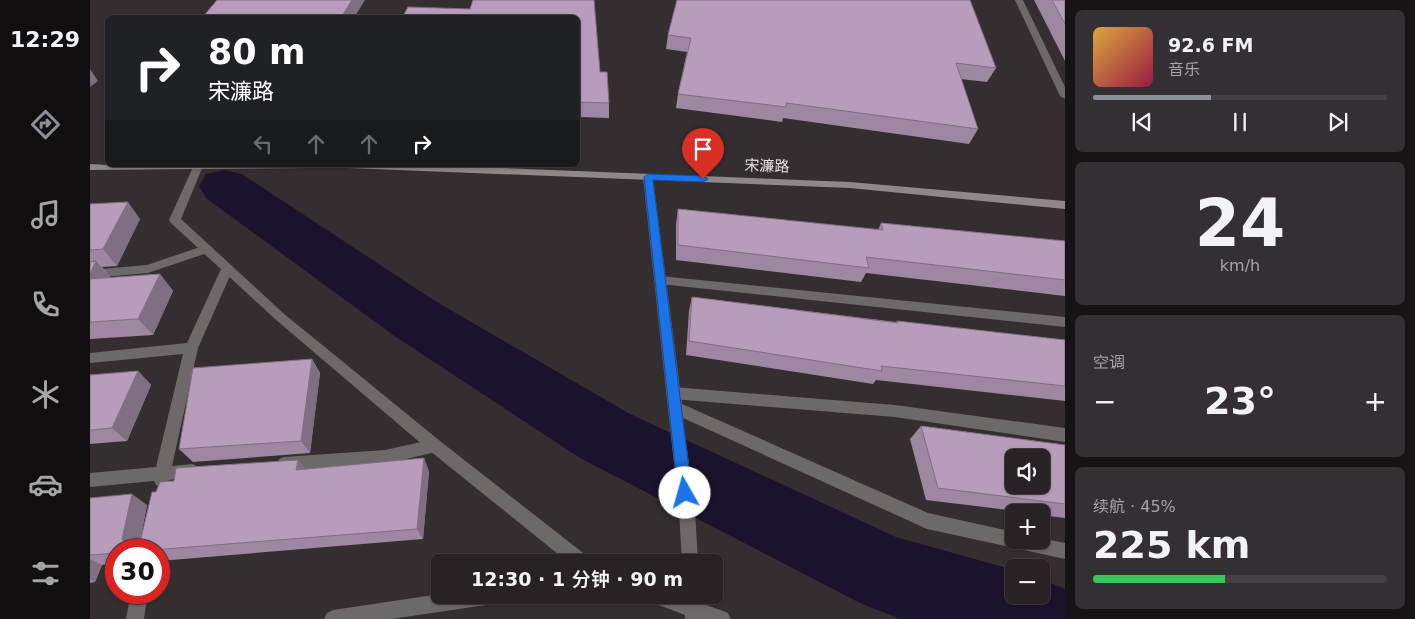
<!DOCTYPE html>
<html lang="zh">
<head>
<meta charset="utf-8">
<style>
	:root { --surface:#282225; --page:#342f32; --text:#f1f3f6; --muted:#a5a4a7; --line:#443f42; --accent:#8c9099 }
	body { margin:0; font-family:"DejaVu Sans","Noto Sans SC",sans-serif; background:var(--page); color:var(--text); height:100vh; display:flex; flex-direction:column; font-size:19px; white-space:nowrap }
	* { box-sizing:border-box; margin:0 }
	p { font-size:16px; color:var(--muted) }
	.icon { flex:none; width:28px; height:28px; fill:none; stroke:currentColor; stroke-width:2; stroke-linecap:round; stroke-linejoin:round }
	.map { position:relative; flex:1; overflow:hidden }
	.drawer { display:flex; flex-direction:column; gap:10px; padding:10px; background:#161314; width:350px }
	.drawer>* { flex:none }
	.guide { position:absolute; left:15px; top:15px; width:475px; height:152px; border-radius:8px; box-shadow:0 1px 4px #0004,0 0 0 1px var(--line); background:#202124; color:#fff; overflow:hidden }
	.controls { position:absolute; left:915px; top:449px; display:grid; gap:10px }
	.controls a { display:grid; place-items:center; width:45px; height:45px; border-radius:8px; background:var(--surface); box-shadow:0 1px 4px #0004,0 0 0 1px var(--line); font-size:25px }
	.speed { position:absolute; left:15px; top:539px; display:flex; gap:10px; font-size:25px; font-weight:700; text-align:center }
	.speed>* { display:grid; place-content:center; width:65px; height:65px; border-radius:50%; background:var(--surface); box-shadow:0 1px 4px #0004,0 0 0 1px var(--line); line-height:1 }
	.speed .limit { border:8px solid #d22; background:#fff; color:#111 }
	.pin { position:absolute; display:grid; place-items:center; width:42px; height:42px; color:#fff; margin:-51px -21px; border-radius:50% 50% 50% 0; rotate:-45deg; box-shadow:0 0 5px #0007 }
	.pin .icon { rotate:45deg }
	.me { position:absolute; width:55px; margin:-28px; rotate:353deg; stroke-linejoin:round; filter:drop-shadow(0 0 4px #0008) }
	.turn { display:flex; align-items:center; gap:18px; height:105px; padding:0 20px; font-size:22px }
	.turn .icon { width:65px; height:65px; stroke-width:2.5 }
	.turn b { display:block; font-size:35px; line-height:42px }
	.lanes { display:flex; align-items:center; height:48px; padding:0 20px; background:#0003; justify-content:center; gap:25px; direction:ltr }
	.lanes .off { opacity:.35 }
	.big { font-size:38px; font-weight:600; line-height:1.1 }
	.drawer .card { flex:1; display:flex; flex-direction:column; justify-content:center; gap:8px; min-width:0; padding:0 18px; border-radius:8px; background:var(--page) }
	.drawer .dial { align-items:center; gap:0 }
	.dial b { font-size:65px; line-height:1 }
	.song { display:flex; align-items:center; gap:15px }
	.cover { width:60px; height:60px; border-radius:8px; background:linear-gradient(135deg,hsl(40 70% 55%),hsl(340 70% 35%)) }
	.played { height:5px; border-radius:2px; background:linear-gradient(90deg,var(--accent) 40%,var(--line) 40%) }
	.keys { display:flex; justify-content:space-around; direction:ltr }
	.heat { display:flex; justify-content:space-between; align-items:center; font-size:28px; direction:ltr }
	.charge { height:8px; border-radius:4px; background:linear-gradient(90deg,#34c759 45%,var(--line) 0) }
	.trip { position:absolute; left:341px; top:554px; width:292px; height:50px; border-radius:8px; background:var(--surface); box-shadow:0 1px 4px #0004,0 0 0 1px var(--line); font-weight:600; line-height:50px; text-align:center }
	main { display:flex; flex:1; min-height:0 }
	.menu { display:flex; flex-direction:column; width:90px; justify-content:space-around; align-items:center; background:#100e0f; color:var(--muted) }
	.menu .icon { width:35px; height:35px }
	.menu .active { color:var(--accent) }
	.menu b { font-size:22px; color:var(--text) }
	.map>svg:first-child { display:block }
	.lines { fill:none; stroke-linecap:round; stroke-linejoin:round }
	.river { fill:#1b132d; fill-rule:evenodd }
	.lane { fill:#6d6969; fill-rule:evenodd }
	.street { fill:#6d6969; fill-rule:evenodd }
	.secondary { fill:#8f8889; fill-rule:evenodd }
	.wall { fill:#9d87a1 }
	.shaded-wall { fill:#806e83 }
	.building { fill:#b79dbb; stroke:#806e83; fill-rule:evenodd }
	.route { fill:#1a73e8; stroke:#114b97 }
	.labels { text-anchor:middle; stroke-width:5; stroke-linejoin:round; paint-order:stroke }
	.street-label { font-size:15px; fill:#e3dfe1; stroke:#352e31 }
</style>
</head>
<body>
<main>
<nav class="menu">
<b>12:29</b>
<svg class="icon active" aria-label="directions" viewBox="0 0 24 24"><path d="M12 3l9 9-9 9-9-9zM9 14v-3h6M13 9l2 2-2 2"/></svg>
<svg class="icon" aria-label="music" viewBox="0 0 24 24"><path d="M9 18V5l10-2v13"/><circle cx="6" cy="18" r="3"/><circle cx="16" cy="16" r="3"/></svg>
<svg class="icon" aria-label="phone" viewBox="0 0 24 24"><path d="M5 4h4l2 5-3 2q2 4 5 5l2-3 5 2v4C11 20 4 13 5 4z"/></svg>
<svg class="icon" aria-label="climate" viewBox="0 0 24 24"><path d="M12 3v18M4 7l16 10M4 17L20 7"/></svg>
<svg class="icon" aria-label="car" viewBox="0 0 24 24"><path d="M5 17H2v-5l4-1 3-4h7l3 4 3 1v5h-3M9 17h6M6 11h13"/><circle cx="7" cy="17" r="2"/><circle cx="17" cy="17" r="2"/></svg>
<svg class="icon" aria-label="filters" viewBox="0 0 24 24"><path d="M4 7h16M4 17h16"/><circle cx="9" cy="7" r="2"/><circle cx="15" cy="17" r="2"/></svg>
</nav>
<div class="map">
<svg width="975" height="619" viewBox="0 0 975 619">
	<rect width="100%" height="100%" fill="#352e31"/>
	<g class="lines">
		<!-- river -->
		<path class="river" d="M134 170 152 174 345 301 540 414 806 537 924 570V595H951V579L975 589V619H810L770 603 490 458 303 335 116 198 109 186 116 174Z"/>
		<!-- lane -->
		<g class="lane">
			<path d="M116 245 120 246 122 249 120 252 58 273 0 278V270L57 265Z"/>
			<path d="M137 265 143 269 108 348 82 466 102 464 107 466 110 471 107 476 79 480 76 485 71 487 66 485 64 481 0 487V473L66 467 93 354 0 363V353L97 343 131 269Z"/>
			<path d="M570 276 975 317V327L570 284 564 280Z"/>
			<path d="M583 387 805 405 975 428V442L805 417 583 399 578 397 576 393 578 389Z"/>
			<path d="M345 439 350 441 352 446 350 451 295 464 194 471 189 469 187 464 189 459 194 457 295 450Z"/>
			<path d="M41 592H58L54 619H36Z"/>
			<path d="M350 594 412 595 409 601 403 604 301 619H234L237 613 243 610Z"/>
		</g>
		<!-- street -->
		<g class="street">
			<path d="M925 0H933L975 87V99L970 96Z"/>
			<path d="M104 165 113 166 91 219 193 313 350 441 497 556 499 562H478L340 451 185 319 81 223 79 220Z"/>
			<path d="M558 174 563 177 592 404 838 513 924 532V540H951V538L975 543V559L837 529 593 418 605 510 608 562H592L589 510 553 177Z"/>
			<path d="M555 595H588L594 597 593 595H611V603L638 613 641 619H595V615L558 601Z"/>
		</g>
		<!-- secondary -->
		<g class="secondary">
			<path d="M0 164 18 165H223L218 168 0 170Z"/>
			<path d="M253 165H340L760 182 975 201V209L760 188 258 168Z"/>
		</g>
	</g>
	<!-- wall -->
	<g class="wall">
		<path d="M587 0 906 68 897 82 871 79 888 129 879 144 693 118 692 122 586 108 588 94 597 52 576 49 578 35Z"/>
		<path d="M944 0H975V61Z"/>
		<path d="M488 18 510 72 519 103V118L488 117Z"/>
		<path d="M0 204 50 219 27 266 12 267 21 278 70 274 83 291 63 335 0 339Z"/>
		<path d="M588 209 788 230 791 223 975 241V296L776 273 771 282 586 260V224Z"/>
		<path d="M602 297 806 322 807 321 975 340V401L786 380 783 384 596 355 599 311Z"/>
		<path d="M222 359 230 373 220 453 103 462 89 449Z"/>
		<path d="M48 371 61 385 37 441 0 444V375Z"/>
		<path d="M831 426 975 445V518L951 515V512H935L836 500 820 439Z"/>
		<path d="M208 460 215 469 339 471 333 539 69 561V550H26V564L12 565 5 582 0 583V498L57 505 50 542 66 492 84 481Z"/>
	</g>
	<!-- shaded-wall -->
	<g class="shaded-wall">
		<path d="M262 0H275L264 18H251Z"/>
		<path d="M0 69 8 81 0 87Z"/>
		<path d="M38 202 50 219 27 266 13 249Z"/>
		<path d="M6 261 21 278 0 283V274Z"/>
		<path d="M70 274 83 291 63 335 48 319Z"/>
		<path d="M222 359 230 373 220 453 211 441Z"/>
		<path d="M48 371 61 385 37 441 22 428Z"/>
		<path d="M334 458 339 471 333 539 327 529Z"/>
		<path d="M208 460 217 472 206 470Z"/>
		<path d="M42 494 57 505 48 550 34 542 32 539Z"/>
		<path d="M0 559 12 565 5 582 0 580Z"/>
	</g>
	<!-- building -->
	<g class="building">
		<path d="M127 0H262L251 18H112Z"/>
		<path d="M383 0H504L510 72H517L519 103 488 102V18H312L318 7 380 9Z"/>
		<path d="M587 0H880L906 68 866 63 888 129 696 103V107L588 94 601 38 578 35Z"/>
		<path d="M962 0H975V24Z"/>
		<path d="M38 202 13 249 0 250V204Z"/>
		<path d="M588 209 793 230 791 223 975 241V280L776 257 779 268 588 245Z"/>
		<path d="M6 261 0 274V262Z"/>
		<path d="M70 274 48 319 0 322V279Z"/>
		<path d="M602 297 808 323 807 321 975 340V386L791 366 792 371 599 341Z"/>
		<path d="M222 359 211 441 89 449 103 368Z"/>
		<path d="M48 371 22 428 0 430V375Z"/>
		<path d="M831 426 975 445V504L848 488ZM924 458H951V485H924Z"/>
		<path d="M334 458 327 529 62 550H26V553L0 555V498L42 494 32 539 34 542H50L62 492H66L70 482 84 481 86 468 208 460 206 470Z"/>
	</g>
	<!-- route -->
	<path class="route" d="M558 174 613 176 618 179 613 182 563 180 602 493 600 498 595 500 590 498 588 493 554 177Z"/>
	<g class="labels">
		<!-- street labels -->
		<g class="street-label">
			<text transform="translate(677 166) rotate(2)" y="5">宋濂路</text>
		</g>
	</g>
</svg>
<div class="controls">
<a><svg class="icon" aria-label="sound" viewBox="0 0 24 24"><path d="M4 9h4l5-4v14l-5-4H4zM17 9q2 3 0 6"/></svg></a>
<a>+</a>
<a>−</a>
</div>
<div class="speed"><div class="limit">30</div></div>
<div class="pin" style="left:613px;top:179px;background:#d93025"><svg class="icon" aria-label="arrive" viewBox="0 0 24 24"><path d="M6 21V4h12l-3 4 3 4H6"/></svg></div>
<svg class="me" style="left:595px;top:493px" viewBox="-20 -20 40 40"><circle r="19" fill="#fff"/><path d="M0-13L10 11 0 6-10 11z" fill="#1a73e8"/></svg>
<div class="trip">12:30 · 1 分钟 · 90 m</div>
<div class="guide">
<div class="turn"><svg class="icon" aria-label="right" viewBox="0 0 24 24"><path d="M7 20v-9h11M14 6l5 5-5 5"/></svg><div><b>80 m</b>宋濂路</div></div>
<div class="lanes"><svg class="icon off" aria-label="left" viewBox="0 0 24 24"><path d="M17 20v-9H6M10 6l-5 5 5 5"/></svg><svg class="icon off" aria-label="ahead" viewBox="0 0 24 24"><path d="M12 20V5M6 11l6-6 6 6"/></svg><svg class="icon off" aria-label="ahead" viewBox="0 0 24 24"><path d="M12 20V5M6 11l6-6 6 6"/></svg><svg class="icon" aria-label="right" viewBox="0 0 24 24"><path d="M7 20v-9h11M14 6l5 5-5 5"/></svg></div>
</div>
</div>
<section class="drawer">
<div class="card">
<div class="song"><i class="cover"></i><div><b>92.6 FM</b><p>音乐</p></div></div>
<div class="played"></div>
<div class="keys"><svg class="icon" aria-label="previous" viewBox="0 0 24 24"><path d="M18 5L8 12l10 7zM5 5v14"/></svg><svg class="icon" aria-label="pause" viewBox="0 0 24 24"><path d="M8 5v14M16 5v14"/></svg><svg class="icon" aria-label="next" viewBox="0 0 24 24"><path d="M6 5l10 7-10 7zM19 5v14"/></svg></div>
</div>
<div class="card dial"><b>24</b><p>km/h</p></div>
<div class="card"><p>空调</p>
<div class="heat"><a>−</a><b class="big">23°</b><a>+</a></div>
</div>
<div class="card"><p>续航 · 45%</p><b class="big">225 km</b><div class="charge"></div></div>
</section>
</main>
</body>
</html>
